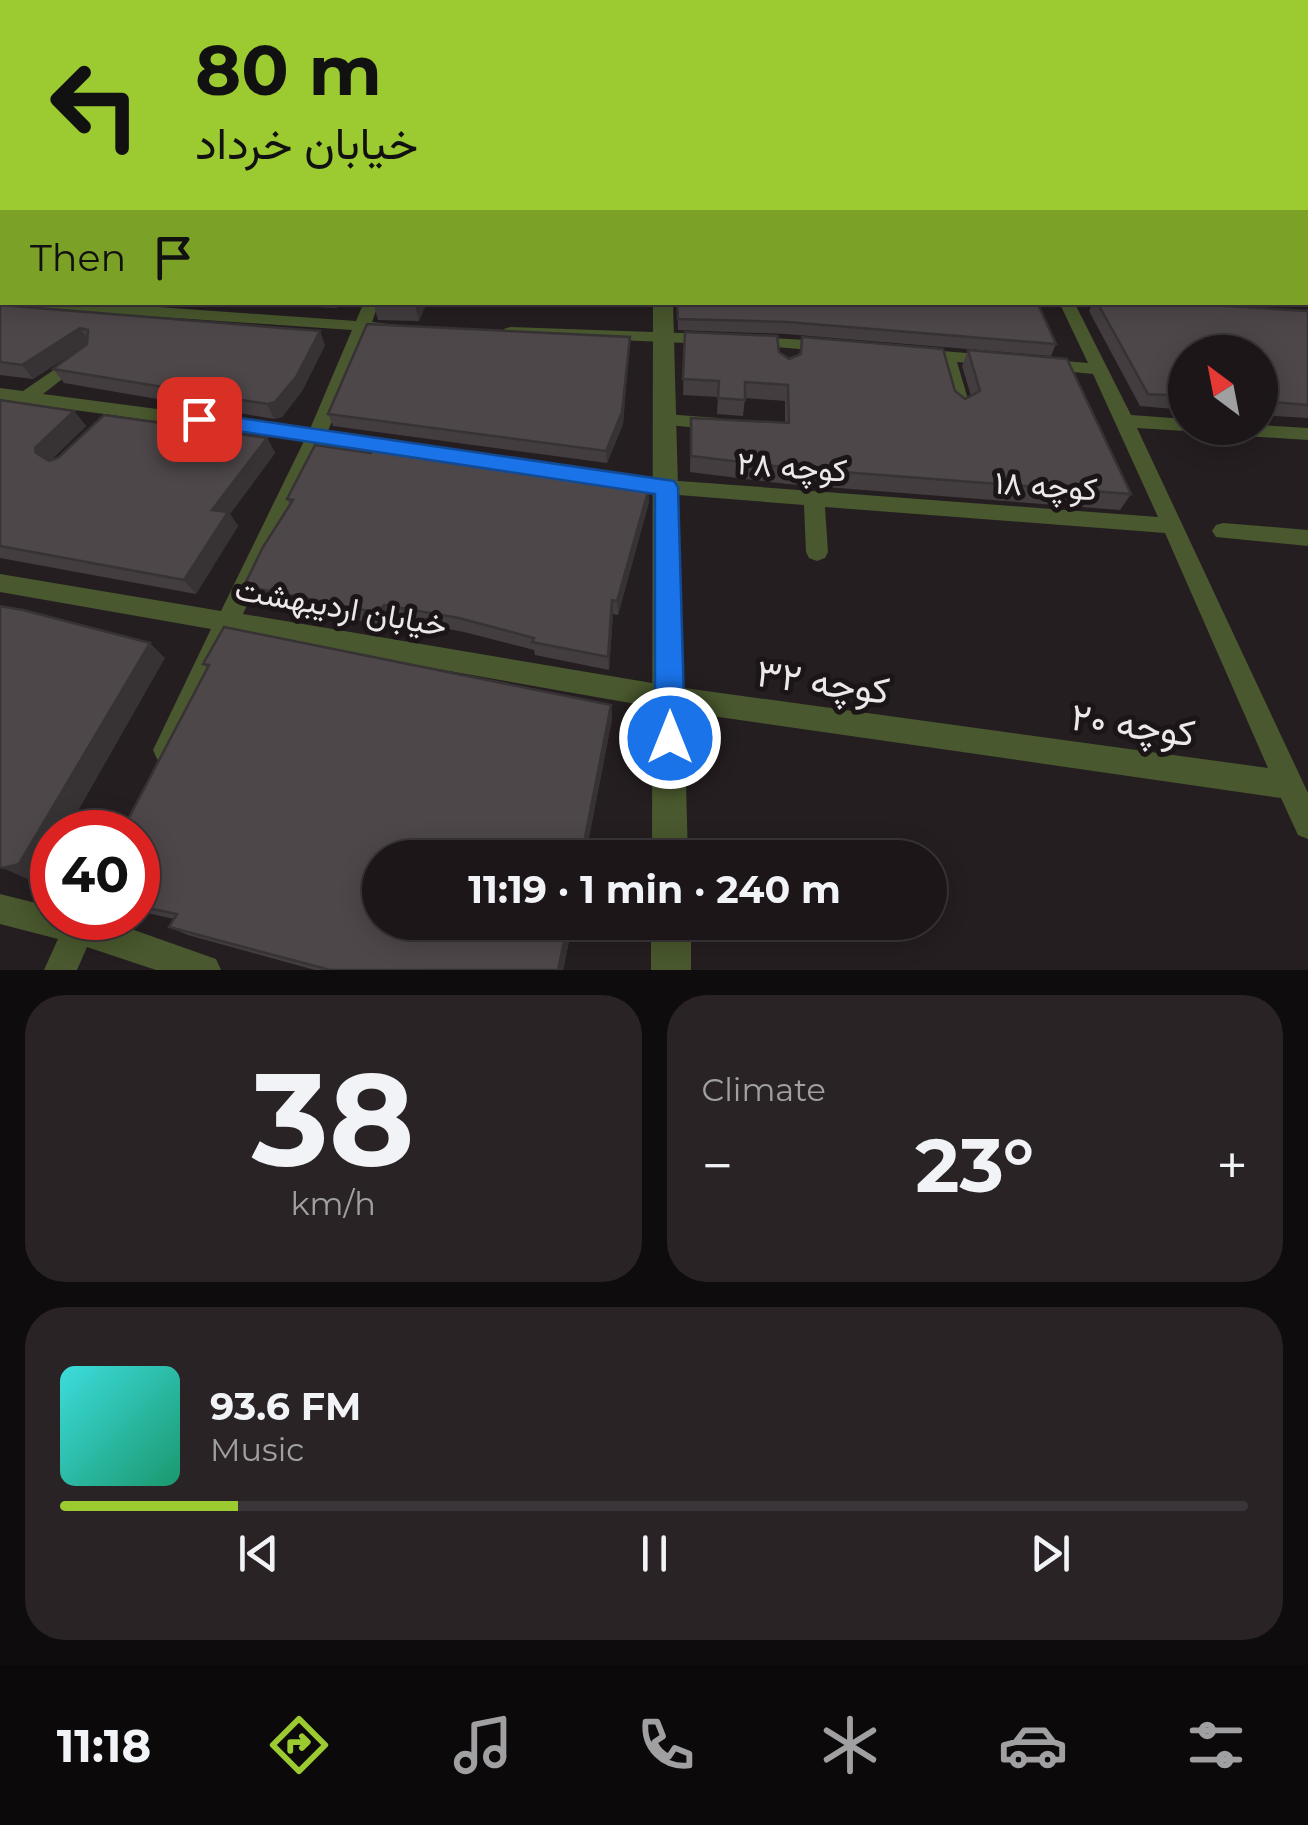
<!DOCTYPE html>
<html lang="en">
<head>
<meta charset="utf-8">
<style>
	:root { --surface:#1c1619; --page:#292326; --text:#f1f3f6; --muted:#a09fa2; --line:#3a3538; --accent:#9cca31 }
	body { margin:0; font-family:Montserrat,Vazirmatn,sans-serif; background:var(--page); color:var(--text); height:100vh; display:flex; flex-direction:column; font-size:38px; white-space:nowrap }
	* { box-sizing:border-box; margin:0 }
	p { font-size:32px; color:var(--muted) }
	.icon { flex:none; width:55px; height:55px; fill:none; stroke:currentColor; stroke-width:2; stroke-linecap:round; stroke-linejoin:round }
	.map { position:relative; height:970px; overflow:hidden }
	.side { display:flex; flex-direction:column; gap:25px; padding:25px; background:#0f0c0e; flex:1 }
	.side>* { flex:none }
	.hud { position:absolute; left:0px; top:0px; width:1310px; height:305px; box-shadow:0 5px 25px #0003,0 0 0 2px var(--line); background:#9cca31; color:#111; overflow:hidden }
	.needle { width:65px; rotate:328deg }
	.tools { position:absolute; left:1168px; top:335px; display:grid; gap:20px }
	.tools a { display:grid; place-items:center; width:110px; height:110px; border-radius:50%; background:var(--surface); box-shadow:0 5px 25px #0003,0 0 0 2px var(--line); font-size:50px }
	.speed { position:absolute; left:30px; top:810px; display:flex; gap:20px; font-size:50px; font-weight:700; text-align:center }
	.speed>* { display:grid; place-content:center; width:130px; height:130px; border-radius:50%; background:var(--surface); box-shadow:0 5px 25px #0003,0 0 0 2px var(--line); line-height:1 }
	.speed .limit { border:15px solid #d22; background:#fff; color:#111 }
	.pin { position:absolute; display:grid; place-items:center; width:85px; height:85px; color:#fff; margin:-42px; border-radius:20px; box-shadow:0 5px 15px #0006 }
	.me { position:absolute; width:110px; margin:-55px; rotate:0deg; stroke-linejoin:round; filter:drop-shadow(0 0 8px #0008) }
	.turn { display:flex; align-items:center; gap:35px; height:210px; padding:0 30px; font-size:45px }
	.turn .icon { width:130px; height:130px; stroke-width:2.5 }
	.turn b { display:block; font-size:70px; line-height:85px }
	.then { display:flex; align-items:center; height:95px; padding:0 30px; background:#0003; gap:20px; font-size:38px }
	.big { font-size:75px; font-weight:700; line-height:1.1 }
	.side .tile { flex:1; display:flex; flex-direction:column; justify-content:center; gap:15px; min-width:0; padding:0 35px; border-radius:40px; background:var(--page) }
	.side .dial { align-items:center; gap:0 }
	.dial b { font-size:130px; line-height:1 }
	.song { display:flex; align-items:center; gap:30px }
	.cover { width:120px; height:120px; border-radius:15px; background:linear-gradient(135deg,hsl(180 70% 55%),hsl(160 70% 35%)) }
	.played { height:10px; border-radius:5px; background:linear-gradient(90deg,var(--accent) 15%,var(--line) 15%) }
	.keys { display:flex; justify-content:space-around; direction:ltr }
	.heat { display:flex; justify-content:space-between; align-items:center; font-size:55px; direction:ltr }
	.side .tiles { flex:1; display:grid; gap:25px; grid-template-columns:1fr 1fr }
	.tile:last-child { grid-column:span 2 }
	.trip { position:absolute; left:362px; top:840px; width:585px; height:100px; border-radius:50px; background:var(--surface); box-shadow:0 5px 25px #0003,0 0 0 2px var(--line); font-weight:700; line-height:100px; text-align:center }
	.menu { display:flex; height:160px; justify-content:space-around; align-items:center; background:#0b090a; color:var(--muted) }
	.menu .icon { width:70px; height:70px }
	.menu .on { color:var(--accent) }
	.menu b { font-size:45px; color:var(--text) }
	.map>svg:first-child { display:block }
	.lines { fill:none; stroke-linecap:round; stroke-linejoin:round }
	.minor { fill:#49582e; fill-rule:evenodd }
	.tertiary { fill:#49582e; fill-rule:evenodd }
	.wall { fill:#433d40 }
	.shaded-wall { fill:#373234 }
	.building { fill:#4e474a; stroke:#373234; stroke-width:2.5 }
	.route { fill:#1a73e8; stroke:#114b97; stroke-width:2.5 }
	.labels { text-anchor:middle; stroke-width:10; stroke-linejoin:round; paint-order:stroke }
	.street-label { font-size:32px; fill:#ece8ea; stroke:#1b1518 }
	.near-street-label { font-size:38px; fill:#ece8ea; stroke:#1b1518 }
</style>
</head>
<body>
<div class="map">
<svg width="1308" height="970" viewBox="0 0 1308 970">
	<rect width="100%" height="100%" fill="#251e21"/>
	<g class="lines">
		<!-- minor -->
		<g class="minor">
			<rect x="0" y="176" width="2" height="8"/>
			<path d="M6 302H88L356 321 364 302H379L372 322 397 325V331H368L328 431 399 440 409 447 399 454 322 443 243 614 670 686 1268 768 1165 533 825 507 828 552 825 558 817 561 809 558 806 552 804 505 666 494 532 474 522 467 532 460 666 480 1158 517 1093 374 1043 369 1035 364 1043 359 1088 363 1059 302H1074L1131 415 1185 419V428H1193L1185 431 1137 428 1308 793V839L1298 835 1281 798 670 710 234 633 175 759 166 763 157 759 153 750 211 629 0 592V574L221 611 304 441 0 400V388L23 391 77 354 85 359 83 363 43 394 310 429 352 330 13 307Z"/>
			<path d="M510 327 710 334 718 339 710 344 504 335V329Z"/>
			<path d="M754 337 825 341 833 346 825 351 748 345V339Z"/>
			<path d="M919 349 990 355 998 360 990 365 957 362 970 406 961 412 952 406 940 361 913 358V350Z"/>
			<path d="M665 414 718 418 727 424 718 430 659 424 656 420Z"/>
			<path d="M1260 425 1308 428V440L1217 434 1208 428H1260Z"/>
			<path d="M1223 523 1308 530V546L1216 537 1212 531 1216 525Z"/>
			<path d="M0 894 52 907V918H100L216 959 221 970H156L87 947 77 970H44L58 939 0 924Z"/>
		</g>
		<!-- tertiary -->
		<g class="tertiary">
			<path d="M653 302H673L688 858H652Z"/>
			<rect x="651" y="922" width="40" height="48"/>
		</g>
	</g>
	<!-- wall -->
	<g class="wall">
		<path d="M1308 152V307L1233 302H1308Z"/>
		<path d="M269 302H339L337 308 270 305Z"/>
		<path d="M373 302H427L419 321 378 320Z"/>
		<path d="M677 302 1056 344 1051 356 786 334 678 330Z"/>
		<path d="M1093 302H1158L1308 311V418L1260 415V352H1185V410L1140 406 1089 311Z"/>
		<path d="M0 305 325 345 302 391 282 417 274 419 64 383 53 369 82 347 33 379 0 375Z"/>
		<path d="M685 332 779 352 789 359 799 355 802 337 955 391 965 399 971 396 962 366 968 350 1131 494 1120 510 787 484 690 472 691 418 785 423V401L745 398 743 416 717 414 718 397 683 395Z"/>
		<path d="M630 337 623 424 607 463 333 426 328 414Z"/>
		<path d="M0 400 74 411 86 426 51 460 267 438 275 453 230 514 238 526 196 594 0 558Z"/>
		<path d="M371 453 556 467 557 478 649 502 618 615 613 614 609 670 535 655 534 650 464 632 390 618 386 626 253 599 244 586 290 505 287 499Z"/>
		<path d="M203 664 611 705 612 719 585 858H380V922H573L563 970H315L188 935 169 927 174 919 138 911V832L123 829 207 668Z"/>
	</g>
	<!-- shaded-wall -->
	<g class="shaded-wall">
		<path d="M2 244V265L0 266V246Z"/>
		<path d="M414 302H427L419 321Z"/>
		<path d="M80 328 90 342 33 379 22 365Z"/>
		<path d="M320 331 325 345 302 391 282 417 274 419 267 404Z"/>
		<path d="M630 337 623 424 607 463 606 451Z"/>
		<path d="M74 411 86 426 48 463 36 453 35 448Z"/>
		<path d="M267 438 275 453 230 514 238 526 196 594 184 580 212 510Z"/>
		<path d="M649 488V502L618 615 617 601Z"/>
		<path d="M612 600 613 614 609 670 608 657Z"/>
		<path d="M384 605 390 618 386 626 379 613Z"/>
		<path d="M150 643 165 658 66 832H52V856L42 874 27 879 3 868Z"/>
		<path d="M611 705 612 719 585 858H581Z"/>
		<path d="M568 922H573L563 970H558Z"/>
	</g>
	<!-- building -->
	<g class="building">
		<path d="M2 182V244L0 246V183Z"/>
		<path d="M677 302H1037L1056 344 788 322 678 319Z"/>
		<path d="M1097 302H1159L1308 311V405L1260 401V352H1185V396L1148 394Z"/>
		<path d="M0 305 320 331 296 377 275 402 267 404 53 369 87 344 88 330 80 328 22 365 0 362Z"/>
		<path d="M367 324 630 337 622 412 606 451 328 414Z"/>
		<path d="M685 332 777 336 779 352 789 359 801 354 802 337 943 349 955 391 965 399 980 391 968 350 1067 359 1131 494 790 468 691 456V418L789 423 788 385 745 382V400L718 398 719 381 683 379Z"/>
		<path d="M0 400 74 411 35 448 36 453 49 461 58 458 104 415 267 438 212 510 228 512 184 580 0 546Z"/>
		<path d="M374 439 556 467 552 477 649 488 617 601 612 600 608 657 532 642 534 638 459 618 384 605 379 613 244 586 263 547 293 500 287 499 315 445 371 453Z"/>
		<path d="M0 606 23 610 150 643 19 864 3 868 0 867Z"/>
		<path d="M224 627 611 705 581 858H380V922H568L558 970H330L169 927 177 914 138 906V832H114L116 829H123L209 665 203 664Z"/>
	</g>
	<!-- sky -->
	<linearGradient id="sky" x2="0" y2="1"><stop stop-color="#141012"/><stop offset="0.53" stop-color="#40414e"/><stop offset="1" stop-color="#40414e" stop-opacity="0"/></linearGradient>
	<rect width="1308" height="288" fill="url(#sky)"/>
	<!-- route -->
	<path class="route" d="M199 412 674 481 678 487 685 738 681 748 670 753 660 748 655 738V494L191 424 188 419 191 414Z"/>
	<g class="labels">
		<!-- street labels -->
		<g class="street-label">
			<text transform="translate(792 467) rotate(4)" y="11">کوچه ۲۸</text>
			<text transform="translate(1046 486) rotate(4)" y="11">کوچه ۱۸</text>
			<text transform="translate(341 607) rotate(10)" y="11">خیابان اردیبهشت</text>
		</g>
		<!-- near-street labels -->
		<g class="near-street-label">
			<text transform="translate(823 682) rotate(8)" y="13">کوچه ۳۲</text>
			<text transform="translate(1133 725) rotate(8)" y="13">کوچه ۲۰</text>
		</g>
	</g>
</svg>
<div class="tools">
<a><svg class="needle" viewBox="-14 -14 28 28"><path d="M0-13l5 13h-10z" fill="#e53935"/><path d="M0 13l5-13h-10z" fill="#a09fa2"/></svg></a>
</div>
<div class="speed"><div class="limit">40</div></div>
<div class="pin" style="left:199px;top:419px;background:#d93025"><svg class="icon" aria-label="arrive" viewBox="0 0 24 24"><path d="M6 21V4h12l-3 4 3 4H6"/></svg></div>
<svg class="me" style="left:670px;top:738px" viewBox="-20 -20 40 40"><circle r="17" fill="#1a73e8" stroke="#fff" stroke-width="3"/><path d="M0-11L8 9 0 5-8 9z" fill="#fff"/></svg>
<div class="trip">11:19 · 1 min · 240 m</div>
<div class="hud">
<div class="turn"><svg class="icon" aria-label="left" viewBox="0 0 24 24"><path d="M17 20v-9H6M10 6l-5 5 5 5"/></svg><div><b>80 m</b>خیابان خرداد</div></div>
<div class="then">Then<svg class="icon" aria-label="arrive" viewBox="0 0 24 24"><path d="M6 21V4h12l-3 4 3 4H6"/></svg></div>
</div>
</div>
<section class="side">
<div class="tiles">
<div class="tile dial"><b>38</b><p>km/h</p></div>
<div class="tile"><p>Climate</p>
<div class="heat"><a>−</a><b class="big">23°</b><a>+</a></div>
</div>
<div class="tile">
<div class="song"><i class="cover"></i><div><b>93.6 FM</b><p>Music</p></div></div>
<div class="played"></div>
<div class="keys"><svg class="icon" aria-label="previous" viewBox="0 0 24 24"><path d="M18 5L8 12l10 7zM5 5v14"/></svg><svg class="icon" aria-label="pause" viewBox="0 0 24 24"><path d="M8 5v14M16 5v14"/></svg><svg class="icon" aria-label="next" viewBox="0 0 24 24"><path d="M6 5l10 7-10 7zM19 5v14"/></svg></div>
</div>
</div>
</section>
<nav class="menu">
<b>11:18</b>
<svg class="icon on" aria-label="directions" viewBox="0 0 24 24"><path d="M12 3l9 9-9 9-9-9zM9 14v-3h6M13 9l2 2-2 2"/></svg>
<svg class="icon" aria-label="music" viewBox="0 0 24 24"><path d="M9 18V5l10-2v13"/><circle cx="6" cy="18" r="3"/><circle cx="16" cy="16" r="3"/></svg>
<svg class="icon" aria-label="phone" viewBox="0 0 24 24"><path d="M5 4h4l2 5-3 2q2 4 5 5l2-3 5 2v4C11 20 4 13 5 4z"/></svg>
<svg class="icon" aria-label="climate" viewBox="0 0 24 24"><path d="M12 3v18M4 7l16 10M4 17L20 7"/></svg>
<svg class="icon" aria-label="car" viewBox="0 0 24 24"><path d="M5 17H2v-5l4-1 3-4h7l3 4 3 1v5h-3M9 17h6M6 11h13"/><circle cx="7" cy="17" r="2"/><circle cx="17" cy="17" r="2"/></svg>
<svg class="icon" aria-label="filters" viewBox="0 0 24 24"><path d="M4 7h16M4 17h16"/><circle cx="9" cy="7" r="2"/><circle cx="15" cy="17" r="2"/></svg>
</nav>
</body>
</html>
